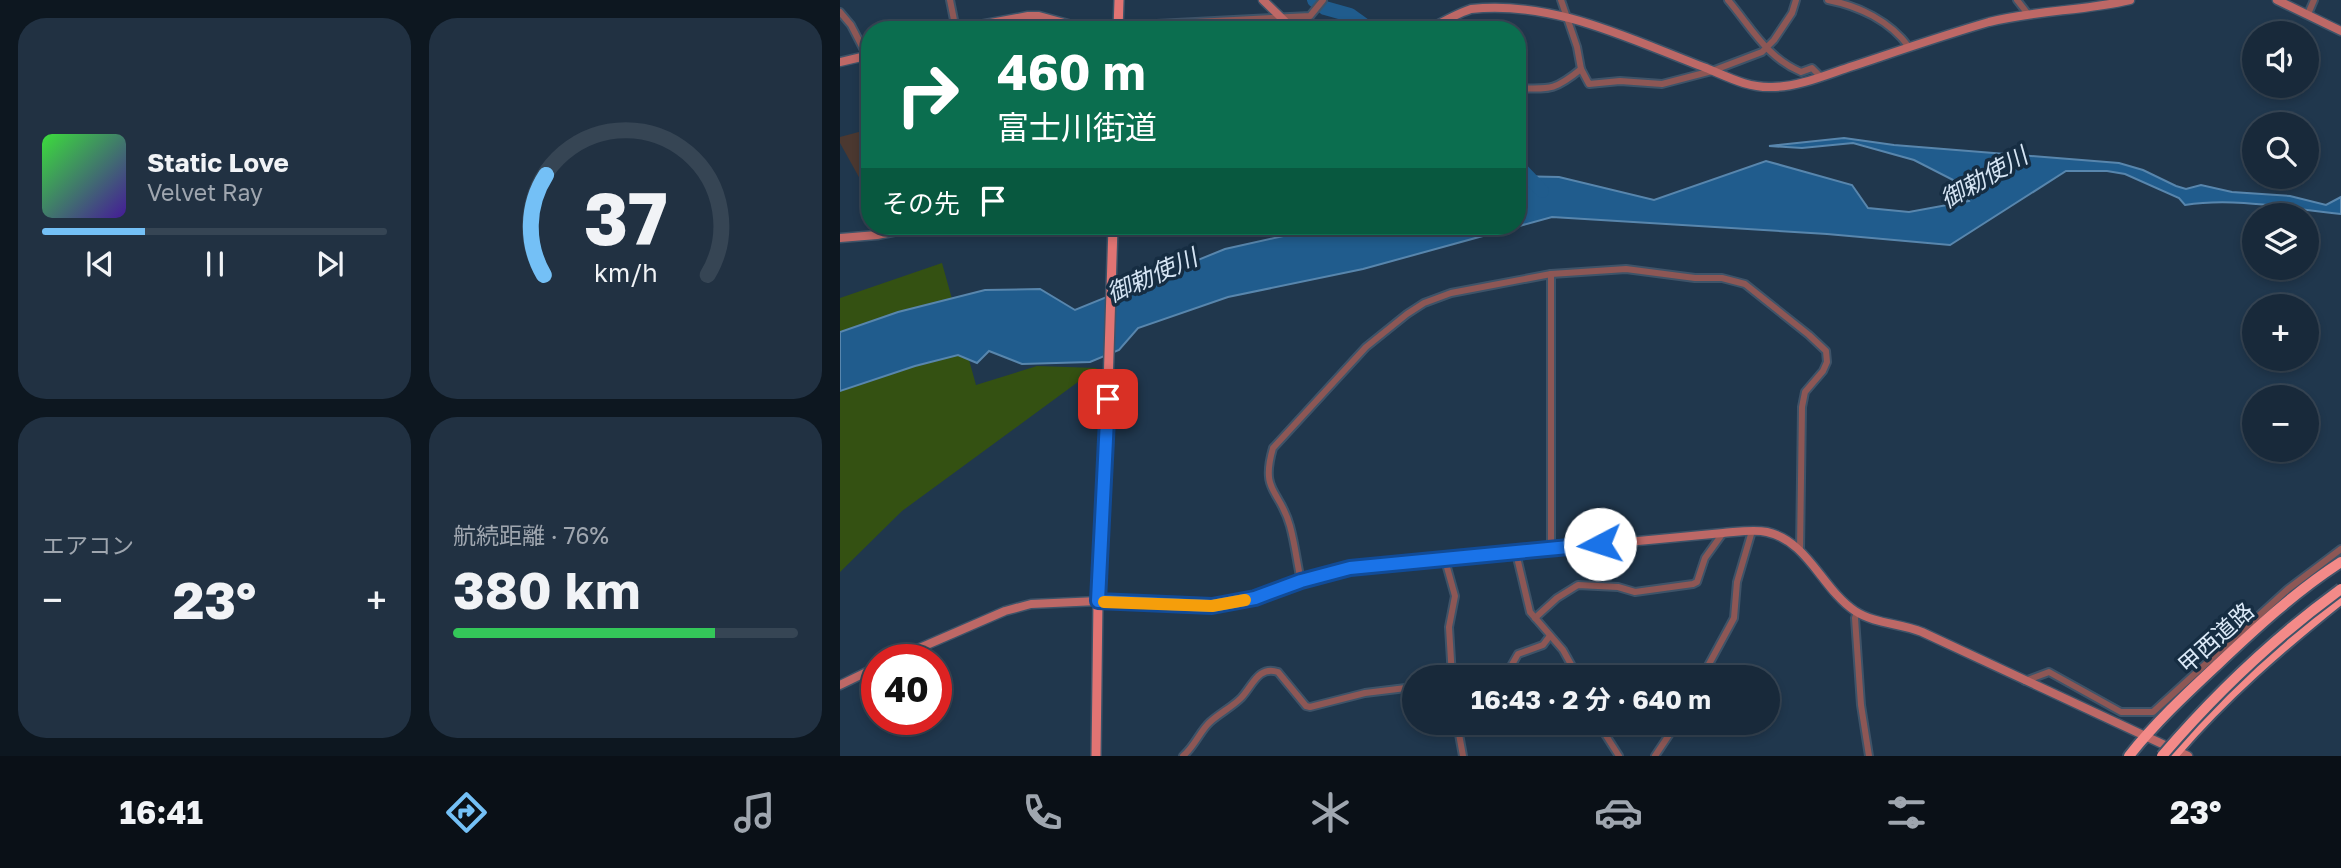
<!DOCTYPE html>
<html lang="ja">
<head>
<meta charset="utf-8">
<style>
	:root { --surface:#18293a; --page:#213142; --text:#f1f3f6; --muted:#9fa6af; --line:#364554; --accent:#74c0f6 }
	body { margin:0; font-family:"Golos Text","Noto Sans JP",sans-serif; background:var(--page); color:var(--text); height:100vh; display:flex; flex-direction:column; font-size:26px; white-space:nowrap }
	* { box-sizing:border-box; margin:0 }
	p { font-size:23px; color:var(--muted) }
	.icon { flex:none; width:38px; height:38px; fill:none; stroke:currentColor; stroke-width:2; stroke-linecap:round; stroke-linejoin:round }
	.map { position:relative; flex:1; overflow:hidden }
	.details { display:flex; flex-direction:column; gap:18px; padding:18px; background:#0d1720; width:840px }
	.details>* { flex:none }
	.guide { position:absolute; left:21px; top:21px; width:665px; height:214px; border-radius:28px; box-shadow:0 4px 10px #0003,0 0 0 2px var(--line); background:#0b6e4f; color:#fff; overflow:hidden }
	.controls { position:absolute; left:1402px; top:21px; display:grid; gap:14px }
	.controls a { display:grid; place-items:center; width:77px; height:77px; border-radius:50%; background:var(--surface); box-shadow:0 4px 10px #0003,0 0 0 2px var(--line); font-size:35px }
	.speed { position:absolute; left:21px; top:644px; display:flex; gap:14px; font-size:35px; font-weight:700; text-align:center }
	.speed>* { display:grid; place-content:center; width:91px; height:91px; border-radius:50%; background:var(--surface); box-shadow:0 4px 10px #0003,0 0 0 2px var(--line); line-height:1 }
	.speed .limit { border:10px solid #d22; background:#fff; color:#111 }
	.pin { position:absolute; display:grid; place-items:center; width:60px; height:60px; color:#fff; margin:-30px; border-radius:14px; box-shadow:0 4px 10px #0006 }
	.me { position:absolute; width:77px; margin:-38px; rotate:265deg; stroke-linejoin:round; filter:drop-shadow(0 0 5px #0008) }
	.turn { display:flex; align-items:center; gap:24px; height:147px; padding:0 21px; font-size:32px }
	.turn .icon { width:91px; height:91px; stroke-width:2.5 }
	.turn b { display:block; font-size:49px; line-height:60px }
	.then { display:flex; align-items:center; height:66px; padding:0 21px; background:#0003; gap:14px; font-size:26px }
	.big { font-size:52px; font-weight:700; line-height:1.1 }
	.details .tile { flex:1; display:flex; flex-direction:column; justify-content:center; gap:10px; min-width:0; padding:0 24px; border-radius:28px; background:var(--page) }
	.details .dial { align-items:center; gap:0 }
	.dial svg { height:182px; overflow:visible; fill:none; stroke:var(--line); stroke-width:7; stroke-linecap:round; text-anchor:middle }
	.dial text { fill:var(--text); stroke:none }
	.song { display:flex; align-items:center; gap:21px }
	.cover { width:84px; height:84px; border-radius:10px; background:linear-gradient(135deg,hsl(120 70% 55%),hsl(260 70% 35%)) }
	.played { height:7px; border-radius:4px; background:linear-gradient(90deg,var(--accent) 30%,var(--line) 30%) }
	.keys { display:flex; justify-content:space-around; direction:ltr }
	.heat { display:flex; justify-content:space-between; align-items:center; font-size:38px; direction:ltr }
	.charge { height:10px; border-radius:5px; background:linear-gradient(90deg,#34c759 76%,var(--line) 0) }
	.details .tiles { flex:1; display:grid; gap:18px; grid-template-columns:repeat(2,1fr) }
	.trip { position:absolute; left:562px; top:665px; width:378px; height:70px; border-radius:35px; background:var(--surface); box-shadow:0 4px 10px #0003,0 0 0 2px var(--line); font-weight:700; line-height:70px; text-align:center }
	.tabs { display:flex; height:112px; justify-content:space-around; align-items:center; background:#0a1017; color:var(--muted) }
	.tabs .icon { width:49px; height:49px }
	.tabs .on { color:var(--accent) }
	.tabs b { font-size:32px; color:var(--text) }
	main { display:flex; flex:1; min-height:0 }
	.map>svg:first-child { display:block }
	.industrial { fill:#4b3830 }
	.green { fill:#345112 }
	.water { fill:#205c8d; stroke:#5886ad; stroke-width:2 }
	.lines { fill:none; stroke-linecap:round; stroke-linejoin:round }
	.river { stroke:#205c8d; stroke-width:14 }
	.street-casing { stroke:#3e5368; stroke-width:10 }
	.secondary-casing { stroke:#3e5368; stroke-width:11 }
	.primary-casing { stroke:#3e5368; stroke-width:12 }
	.highway-casing { stroke:#3e5368; stroke-width:14 }
	.street { stroke:#8d5755; stroke-width:6 }
	.secondary { stroke:#bd6866; stroke-width:8 }
	.primary { stroke:#e17473; stroke-width:9 }
	.highway { stroke:#f38a88; stroke-width:10 }
	.highway-bridge-casing { stroke:#3e5368; stroke-width:14; stroke-linecap:butt }
	.highway-bridge { stroke:#f38a88; stroke-width:10 }
	.route-casing { stroke:#114b97; stroke-width:18 }
	.route { stroke:#1a73e8; stroke-width:12 }
	.slow { stroke:#f59e0b; stroke-width:12 }
	.labels { text-anchor:middle; stroke-width:7; stroke-linejoin:round; paint-order:stroke }
	.street-label { font-size:23px; fill:#dbe9f7; stroke:#162d42 }
	.water-label { font-size:24px; font-style:italic; fill:#d6e5f4; stroke:#162d42 }
</style>
</head>
<body>
<main>
<section class="details">
<div class="tiles">
<div class="tile">
<div class="song"><i class="cover"></i><div><b>Static Love</b><p>Velvet Ray</p></div></div>
<div class="played"></div>
<div class="keys"><svg class="icon" aria-label="previous" viewBox="0 0 24 24"><path d="M18 5L8 12l10 7zM5 5v14"/></svg><svg class="icon" aria-label="pause" viewBox="0 0 24 24"><path d="M8 5v14M16 5v14"/></svg><svg class="icon" aria-label="next" viewBox="0 0 24 24"><path d="M6 5l10 7-10 7zM19 5v14"/></svg></div>
</div>
<div class="tile dial"><svg viewBox="0 0 100 80">
<path d="M14 69A42 42 0 1 1 86 69"/>
<path d="M14 69A42 42 0 0 1 15 25" stroke="#74c0f6"/>
<text x="50" y="56" font-size="32" font-weight="700">37</text>
<text x="50" y="72" font-size="11">km/h</text>
</svg></div>
<div class="tile"><p>エアコン</p>
<div class="heat"><a>−</a><b class="big">23°</b><a>+</a></div>
</div>
<div class="tile"><p>航続距離 · 76%</p><b class="big">380 km</b><div class="charge"></div></div>
</div>
</section>
<div class="map">
<svg width="1501" height="756" viewBox="0 0 1501 756">
	<rect width="100%" height="100%" fill="#20374d"/>
	<!-- industrial -->
	<path class="industrial" d="M30 129V191L20 179 0 143V137Z"/>
	<!-- green -->
	<path class="green" d="M102 263 136 385 197 366 257 368 62 511 0 572V298Z"/>
	<!-- water -->
	<path class="water" d="M1004 138 1054 145 1279 163 1303 170 1336 186 1346 189 1361 185 1392 192 1450 196 1486 205 1501 197V214C1451 209 1396 197 1345 205L1339 198 1285 174 1267 171H1226L1110 245 987 234 712 217 523 269 388 297 298 328 279 350 250 362 182 364 149 351 137 363 118 355 75 366 0 391V332L58 312 145 290 200 289 235 310 385 249 457 233 483 234 549 226H677V176L719 177 814 200 926 161 1012 185 1028 208 1069 212 1129 201 1121 184 1074 160 1013 143 962 148 929 146Z"/>
	<g class="lines">
		<!-- river -->
		<g class="river">
			<path d="M474 0 485 8 510 15 531 30"/>
			<path d="M677 165 702 191"/>
		</g>
		<!-- street casing -->
		<g class="street-casing">
			<g id="street">
				<path d="M110 0 116 30"/>
				<path d="M721 0 737 47 741 69 749 84 780 81 822 84 872 71 922 52 934 40 952 13 956 0"/>
				<path d="M888 0C911 27 926 57 961 72L972 68 981 77"/>
				<path d="M988 0C1019 6 1050 21 1069 47"/>
				<path d="M1177 0 1188 14"/>
				<path d="M0 12 11 25 27 56"/>
				<path d="M1468 14 1474 0"/>
				<path d="M278 26 470 16 483 0"/>
				<path d="M677 88C710 89 714 91 741 69"/>
				<path d="M711 549V274"/>
				<path d="M676 553 690 612 723 650 738 677"/>
				<path d="M605 560 615 596 609 627 612 677"/>
				<path d="M461 581C457 563 455 544 450 526 440 489 420 493 433 448L526 347 567 314 584 303 611 293 711 274 786 269 855 278H882L905 284 969 335 986 351 987 362 983 371 965 392 962 407 960 551"/>
				<path d="M1017 612 1015 618 1021 705 1029 756"/>
				<path d="M695 618 717 598 738 585 778 587 795 592 853 584 857 582 865 558 883 533"/>
				<path d="M641 677 665 672 670 668 678 654 703 645 709 637"/>
				<path d="M862 677 894 618 897 582 912 531"/>
				<path d="M1185 681 1209 672 1281 712H1313L1448 589 1501 549"/>
				<path d="M617 723 623 756"/>
				<path d="M758 723 779 756"/>
				<path d="M343 756C355 746 360 731 370 722 380 713 392 707 401 698 412 687 418 665 438 672L466 706 470 707 525 693 574 687"/>
				<path d="M815 756 837 723"/>
			</g>
		</g>
		<!-- secondary casing -->
		<g class="secondary-casing">
			<g id="secondary">
				<path d="M423 0 454 30"/>
				<path d="M1437 0 1501 31"/>
				<path d="M113 30 188 16H199L239 27 278 26"/>
				<path d="M588 30C602 22 616 14 631 9 715 0 791 40 866 68 888 77 908 88 932 87 959 87 988 74 1013 66 1058 51 1104 35 1149 22 1196 10 1244 11 1290 0"/>
				<path d="M0 62 30 55"/>
				<path d="M0 238 37 235 82 226"/>
				<path d="M52 660 165 611 191 604 258 601 372 606 415 598 461 581 510 568 883 533C897 532 913 529 927 532 968 541 982 589 1015 611 1035 624 1060 623 1082 632L1348 756"/>
				<path d="M0 685 37 667"/>
			</g>
		</g>
		<!-- primary casing -->
		<g class="primary-casing">
			<g id="primary">
				<path d="M278 30 279 0"/>
				<path d="M256 756 258 601 267 418 273 226"/>
			</g>
		</g>
		<!-- highway casing -->
		<g class="highway-casing">
			<g id="highway">
				<path d="M1289 756C1315 723 1345 695 1376 666 1415 629 1456 591 1501 562"/>
				<path d="M1333 756C1383 697 1441 647 1501 599"/>
			</g>
		</g>
		<!-- street -->
		<use href="#street" class="street"/>
		<!-- secondary -->
		<use href="#secondary" class="secondary"/>
		<!-- primary -->
		<use href="#primary" class="primary"/>
		<!-- highway -->
		<use href="#highway" class="highway"/>
		<!-- highway-bridge casing -->
		<g class="highway-bridge-casing">
			<path id="highway-bridge" d="M1322 756C1375 694 1435 637 1501 589"/>
		</g>
		<!-- highway-bridge -->
		<use href="#highway-bridge" class="highway-bridge"/>
	</g>
	<g class="lines">
		<!-- route casing -->
		<g class="route-casing">
			<path id="route" d="M268 399 258 601 372 606 415 598 461 581 510 568 760 544"/>
		</g>
		<!-- route -->
		<use href="#route" class="route"/>
		<!-- slow -->
		<path class="slow" d="M264 602 372 606 405 600"/>
	</g>
	<g class="labels">
		<!-- street labels -->
		<g class="street-label">
			<text transform="translate(1376 638) rotate(-42)" y="8">甲西道路</text>
		</g>
		<!-- water labels -->
		<g class="water-label">
			<text transform="translate(1144 178) rotate(-30)" y="8">御勅使川</text>
			<text transform="translate(312 276) rotate(-24)" y="8">御勅使川</text>
		</g>
	</g>
</svg>
<div class="controls">
<a><svg class="icon" aria-label="sound" viewBox="0 0 24 24"><path d="M4 9h4l5-4v14l-5-4H4zM17 9q2 3 0 6"/></svg></a>
<a><svg class="icon" aria-label="search" viewBox="0 0 24 24"><circle cx="10" cy="10" r="6"/><path d="M15 15l6 6"/></svg></a>
<a><svg class="icon" aria-label="layers" viewBox="0 0 24 24"><path d="M12 4l9 5-9 5-9-5zM3 14l9 5 9-5"/></svg></a>
<a>+</a>
<a>−</a>
</div>
<div class="speed"><div class="limit">40</div></div>
<div class="pin" style="left:268px;top:399px;background:#d93025"><svg class="icon" aria-label="arrive" viewBox="0 0 24 24"><path d="M6 21V4h12l-3 4 3 4H6"/></svg></div>
<svg class="me" style="left:760px;top:544px" viewBox="-20 -20 40 40"><circle r="19" fill="#fff"/><path d="M0-13L10 11 0 6-10 11z" fill="#1a73e8"/></svg>
<div class="trip">16:43 · 2 分 · 640 m</div>
<div class="guide">
<div class="turn"><svg class="icon" aria-label="right" viewBox="0 0 24 24"><path d="M7 20v-9h11M14 6l5 5-5 5"/></svg><div><b>460 m</b>富士川街道</div></div>
<div class="then">その先<svg class="icon" aria-label="arrive" viewBox="0 0 24 24"><path d="M6 21V4h12l-3 4 3 4H6"/></svg></div>
</div>
</div>
</main>
<nav class="tabs">
<b>16:41</b>
<svg class="icon on" aria-label="directions" viewBox="0 0 24 24"><path d="M12 3l9 9-9 9-9-9zM9 14v-3h6M13 9l2 2-2 2"/></svg>
<svg class="icon" aria-label="music" viewBox="0 0 24 24"><path d="M9 18V5l10-2v13"/><circle cx="6" cy="18" r="3"/><circle cx="16" cy="16" r="3"/></svg>
<svg class="icon" aria-label="phone" viewBox="0 0 24 24"><path d="M5 4h4l2 5-3 2q2 4 5 5l2-3 5 2v4C11 20 4 13 5 4z"/></svg>
<svg class="icon" aria-label="climate" viewBox="0 0 24 24"><path d="M12 3v18M4 7l16 10M4 17L20 7"/></svg>
<svg class="icon" aria-label="car" viewBox="0 0 24 24"><path d="M5 17H2v-5l4-1 3-4h7l3 4 3 1v5h-3M9 17h6M6 11h13"/><circle cx="7" cy="17" r="2"/><circle cx="17" cy="17" r="2"/></svg>
<svg class="icon" aria-label="filters" viewBox="0 0 24 24"><path d="M4 7h16M4 17h16"/><circle cx="9" cy="7" r="2"/><circle cx="15" cy="17" r="2"/></svg>
<b>23°</b>
</nav>
</body>
</html>
